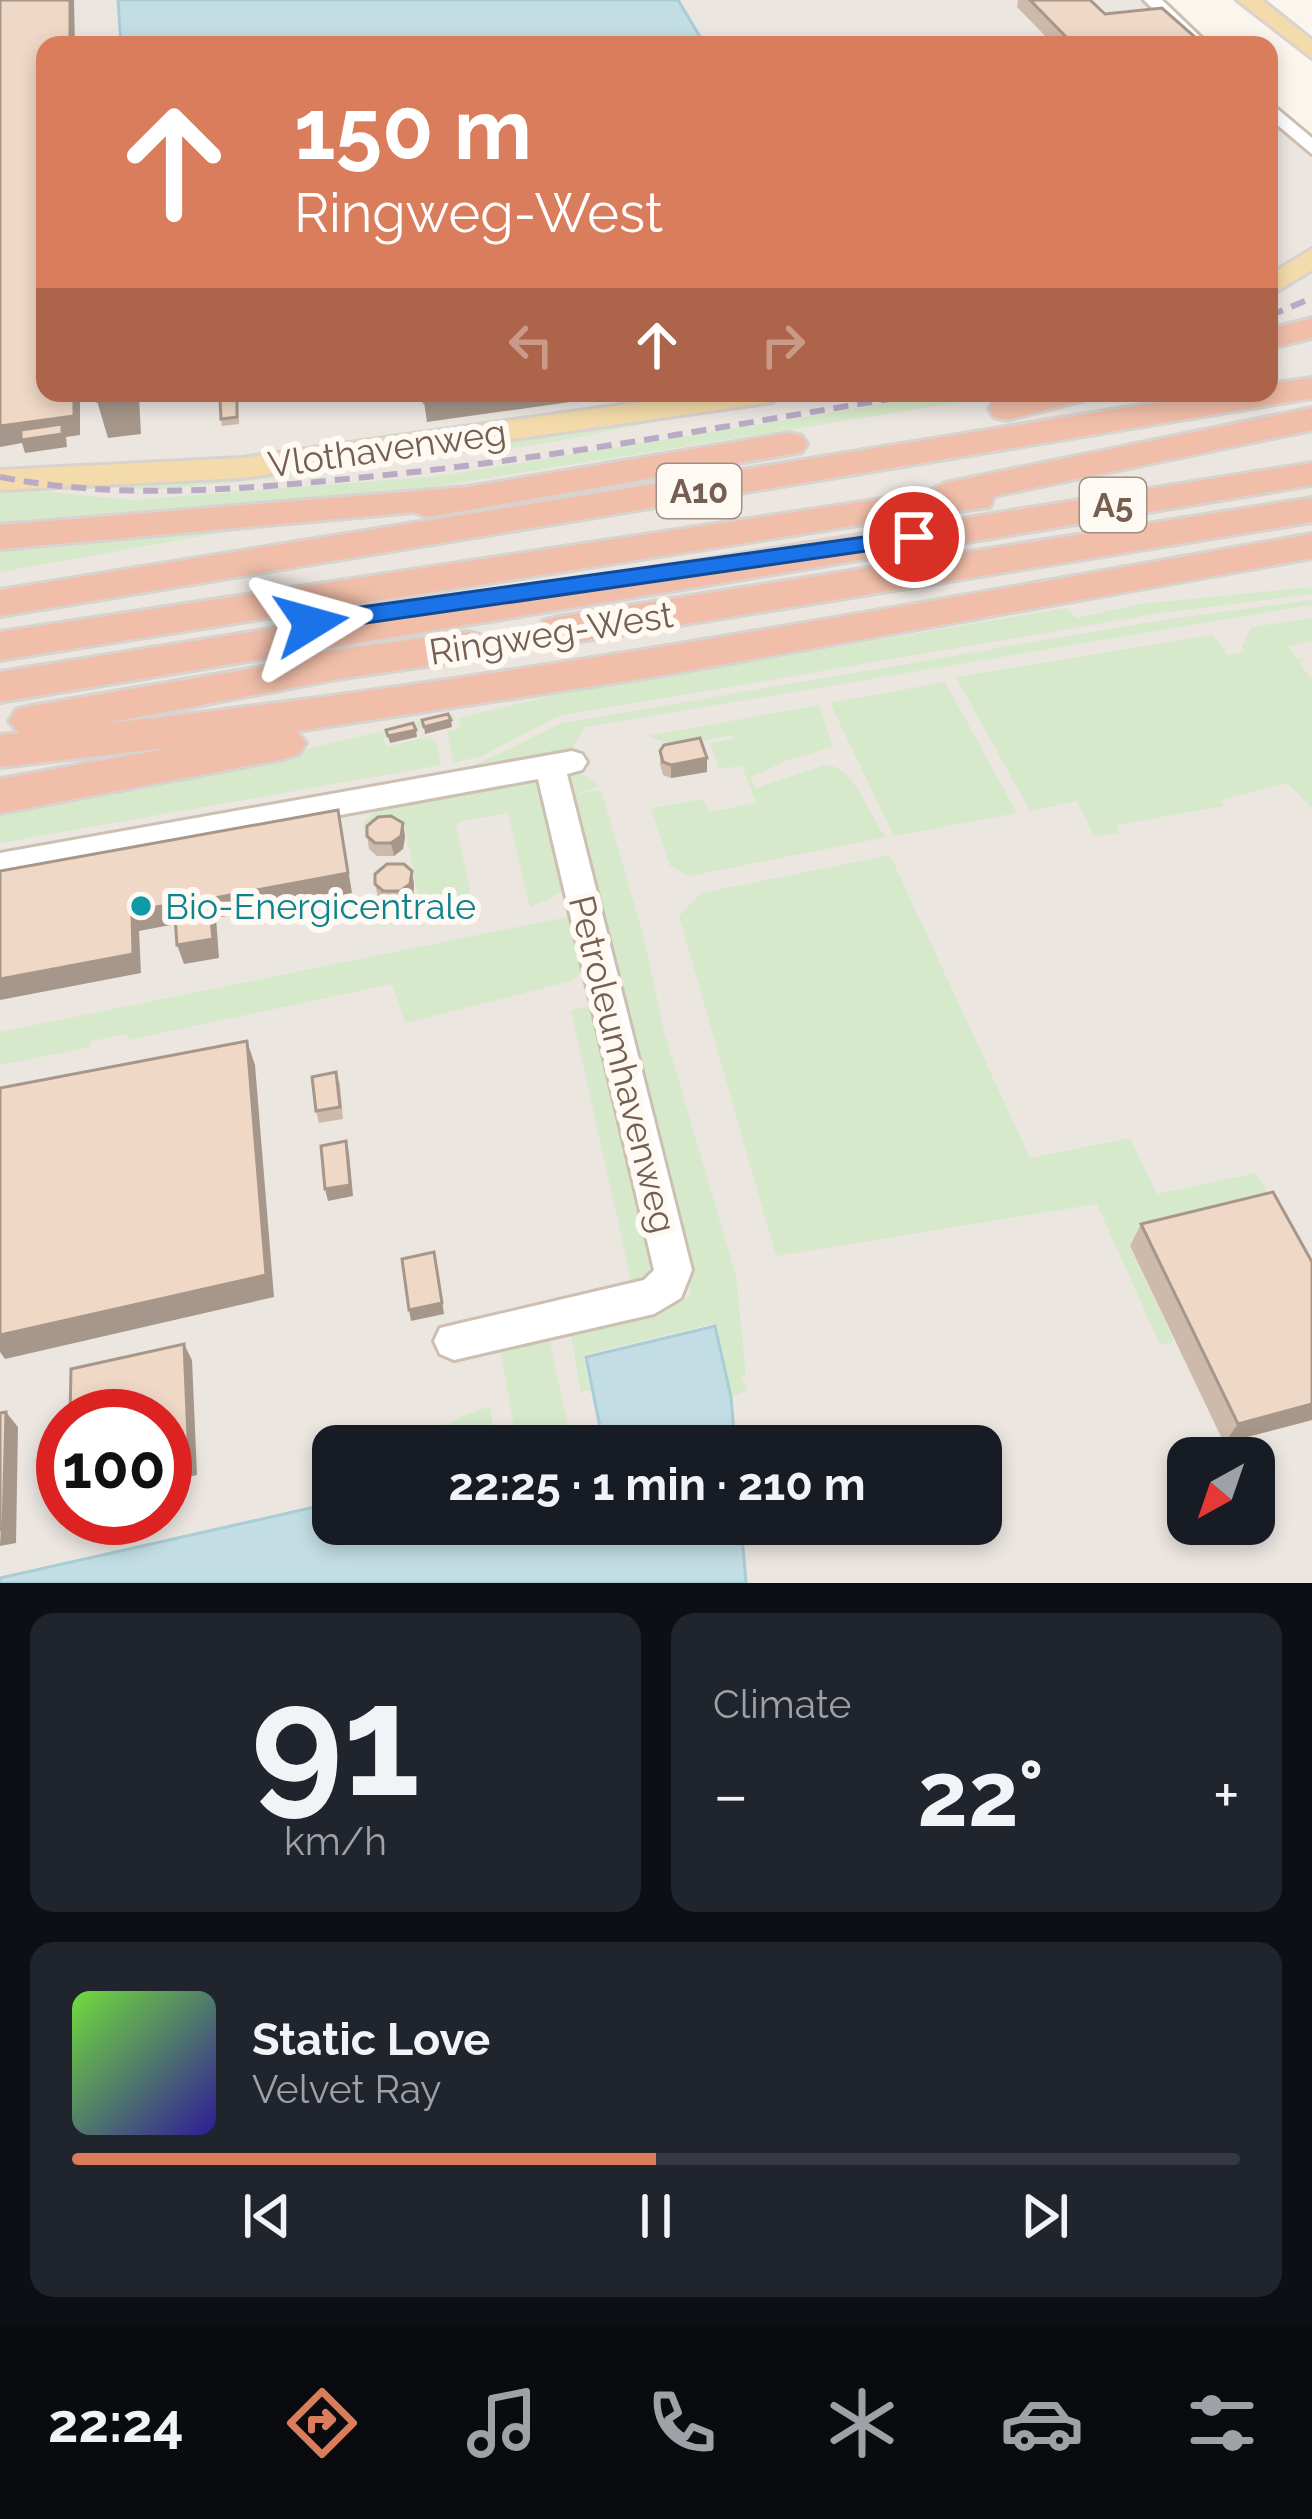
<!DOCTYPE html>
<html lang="en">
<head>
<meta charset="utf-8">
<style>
	:root { --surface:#171b24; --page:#20242c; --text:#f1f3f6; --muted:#9ea1a6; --line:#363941; --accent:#da7d5d }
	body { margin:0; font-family:Raleway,sans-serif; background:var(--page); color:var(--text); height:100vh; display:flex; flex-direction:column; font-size:45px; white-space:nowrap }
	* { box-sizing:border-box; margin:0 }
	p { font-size:39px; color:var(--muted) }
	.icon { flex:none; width:66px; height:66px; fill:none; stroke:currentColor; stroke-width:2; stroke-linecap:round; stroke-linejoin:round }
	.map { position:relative; height:1583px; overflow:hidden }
	.details { display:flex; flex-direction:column; gap:30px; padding:30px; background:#0d0f14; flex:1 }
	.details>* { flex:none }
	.top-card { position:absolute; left:36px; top:36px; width:1242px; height:366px; border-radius:24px; box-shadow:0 6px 18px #0003; background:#da7d5d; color:#fff; overflow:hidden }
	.needle { width:78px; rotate:220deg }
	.tools { position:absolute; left:1167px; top:1437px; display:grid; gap:24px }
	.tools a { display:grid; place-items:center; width:108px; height:108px; border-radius:24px; background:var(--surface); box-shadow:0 6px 18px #0003; font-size:60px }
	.speed { position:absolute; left:36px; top:1389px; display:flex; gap:24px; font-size:60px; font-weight:700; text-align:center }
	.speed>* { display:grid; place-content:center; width:156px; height:156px; border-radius:50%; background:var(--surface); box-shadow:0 6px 18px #0003; line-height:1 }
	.speed .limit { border:18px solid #d22; background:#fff; color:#111 }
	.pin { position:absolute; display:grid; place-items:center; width:102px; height:102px; color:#fff; margin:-51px; border:6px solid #fff; border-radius:50%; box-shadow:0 3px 12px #0007 }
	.me { position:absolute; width:132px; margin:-66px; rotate:82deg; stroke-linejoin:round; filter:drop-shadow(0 0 9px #0008) }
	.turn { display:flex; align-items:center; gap:42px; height:252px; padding:0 60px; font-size:54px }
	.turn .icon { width:156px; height:156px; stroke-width:2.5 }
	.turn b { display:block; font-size:84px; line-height:102px }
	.lanes { display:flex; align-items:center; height:114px; padding:0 60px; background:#0003; justify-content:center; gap:60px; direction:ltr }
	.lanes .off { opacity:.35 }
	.big { font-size:90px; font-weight:700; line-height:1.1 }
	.details .card { flex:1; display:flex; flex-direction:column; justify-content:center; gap:18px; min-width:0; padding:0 42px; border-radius:24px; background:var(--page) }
	.details .dial { align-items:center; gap:0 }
	.dial b { font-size:156px; line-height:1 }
	.song { display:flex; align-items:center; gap:36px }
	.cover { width:144px; height:144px; border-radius:18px; background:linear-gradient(135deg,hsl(100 70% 55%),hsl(250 70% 35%)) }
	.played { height:12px; border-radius:6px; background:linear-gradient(90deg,var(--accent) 50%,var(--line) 50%) }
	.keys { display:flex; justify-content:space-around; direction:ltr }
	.heat { display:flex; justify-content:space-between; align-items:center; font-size:66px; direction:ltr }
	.details .tiles { flex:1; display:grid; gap:30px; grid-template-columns:1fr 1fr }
	.card:last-child { grid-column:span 2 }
	.trip { position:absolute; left:312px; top:1425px; width:690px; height:120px; border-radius:24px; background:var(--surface); box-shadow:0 6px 18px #0003; font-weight:700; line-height:120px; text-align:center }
	.dock { display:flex; height:192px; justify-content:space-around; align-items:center; background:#090b0e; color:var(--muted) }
	.dock .icon { width:84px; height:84px }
	.dock .selected { color:var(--accent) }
	.dock b { font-size:54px; color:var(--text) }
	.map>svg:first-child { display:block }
	.industrial { fill:#ece6e1; fill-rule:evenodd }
	.green { fill:#d6e9cb }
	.water { fill:#c2dee4; stroke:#a9cdd5; stroke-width:3 }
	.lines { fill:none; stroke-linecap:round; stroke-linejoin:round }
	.minor-casing { stroke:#cdbfb2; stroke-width:6 }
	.major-casing { stroke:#d9d2ce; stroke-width:6 }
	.highway-casing { stroke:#d9d2ce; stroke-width:6 }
	.minor { fill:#fff; fill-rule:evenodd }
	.major { fill:#f4dbab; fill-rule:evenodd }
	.highway { fill:#f0bea9; fill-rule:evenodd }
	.rail { stroke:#baaac6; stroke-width:6; stroke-dasharray:15 9; stroke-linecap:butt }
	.wall { fill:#cebaaa }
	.shaded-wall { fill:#a7978b }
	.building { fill:#efd8c6; stroke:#a7978b; stroke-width:3 }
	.route { fill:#1a73e8; stroke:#114b97; stroke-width:3 }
	.culture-dot { fill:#0f9aa8; stroke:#fefaf3; stroke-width:4.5 }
	.labels { text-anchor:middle; stroke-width:12; stroke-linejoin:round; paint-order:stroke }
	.shield { fill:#fefaf3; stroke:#9f8e81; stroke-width:3 }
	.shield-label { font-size:33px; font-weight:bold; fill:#765f50 }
	.street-label { font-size:36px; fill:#765f50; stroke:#fefaf3 }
	.culture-label { font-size:36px; fill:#0d838f; stroke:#fefaf3; text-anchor:start }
</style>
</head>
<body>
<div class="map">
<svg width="1312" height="1583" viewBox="0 0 1312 1583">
	<rect width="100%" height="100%" fill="#fbf6ed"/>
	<!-- industrial -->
	<path class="industrial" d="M0 0H1159L1208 45H45V393H1269V101L1312 141V1583H0ZM63 1416H165V1518H63ZM333 1446H981V1524H333ZM1188 1458H1254V1524H1188Z"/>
	<!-- green -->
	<g class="green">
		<path d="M952 393H1018L438 486 0 526V487L132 500 439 476Z"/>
		<path d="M727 406C606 433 477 461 352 461Z"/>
		<path d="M312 465 342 466 341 472 154 490 48 482Z"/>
		<path d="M343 511 0 572V541Z"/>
		<path d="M1312 587V594L1161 613 558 716 482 756 454 763 447 732 461 728 458 718 568 692 1066 608 1077 618 1140 604Z"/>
		<path d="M1312 600V605L584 727 569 754 470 772 469 768 562 723 1163 620Z"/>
		<path d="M1312 618V641L1288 646 1296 658 1310 659 1299 662 1312 680V807L1287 783 1221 800 1224 806 1116 825 1119 833 1094 836 1077 801 1030 811 956 677 1213 635 1227 655 1244 652 1242 646 1252 627Z"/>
		<path d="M945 682 1017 813 894 836 830 703Z"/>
		<path d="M819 705 833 747 788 760 751 777 755 788 826 765C855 766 869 816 886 837L690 876 670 866 651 808 703 799 709 812 756 803 742 766 719 769 710 743 734 739 733 735 675 746 647 736Z"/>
		<path d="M453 714 455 719 383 738 387 747 434 735 421 741 435 739 441 765 0 843V809L207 773Z"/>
		<path d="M577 771 600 786 578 793 601 790 643 934 664 1031 736 1276 746 1376 741 1377 748 1390 731 1397 713 1324 583 1355 590 1390 581 1392 571 1335 573 1326 691 1297 560 775Z"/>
		<path d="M543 778 570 888 530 908 508 813 461 821 456 825 474 909 380 927 376 904C394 913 406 912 418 897L406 831C389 823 379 826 366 838L363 823 377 808Z"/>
		<path d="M890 855 1030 1158 1130 1138 1157 1194 1256 1173 1282 1219 1261 1213 1129 1245 1174 1341 1160 1345 1097 1204 776 1256 679 916 701 893Z"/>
		<path d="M577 915 588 966 571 981 405 1023 392 984 128 1040 127 1034 91 1041 90 1047 0 1065V1032Z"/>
		<path d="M597 1005 660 1272 633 1289 571 1010Z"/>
		<path d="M548 1332 569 1432 506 1446H393C431 1438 453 1416 490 1407L495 1437 515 1432 499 1343Z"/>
	</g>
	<!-- water -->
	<g class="water">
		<path d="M118 0H678L705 45H121Z"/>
		<path d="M715 1326 731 1397 735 1446H517L600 1427 586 1357Z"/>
		<path d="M333 1503V1524H741L746 1583H0V1578Z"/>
	</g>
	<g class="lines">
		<!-- minor casing -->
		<g class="minor-casing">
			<g id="minor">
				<path d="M1144 0H1162L1209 45H1190Z"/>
				<path d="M1269 102 1312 138V154L1269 118Z"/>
				<path d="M572 751 582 754 587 762 582 770 567 774 692 1270 681 1298 654 1314 454 1360 440 1354 434 1341 440 1328 644 1280 654 1270 538 779 0 877V853Z"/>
			</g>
		</g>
		<!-- major casing -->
		<g class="major-casing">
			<g id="major">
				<path d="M1237 0H1262L1312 40V58Z"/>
				<path d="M1312 249V270L1269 296V275Z"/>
				<path d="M707 393H787L772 402 242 478 0 490V470L242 458Z"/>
			</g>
		</g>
		<!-- highway casing -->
		<g class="highway-casing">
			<g id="highway">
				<path d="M1312 318V338L1269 349V329Z"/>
				<path d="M1312 378V398L0 616V590L1216 393H1269V384Z"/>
				<path d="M1029 393H1090L1084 400 1007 420 994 417 989 409 994 401Z"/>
				<path d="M1312 408V430L994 496 990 507 896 519 0 660V632L928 492 945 483Z"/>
				<path d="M789 433 802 436 807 444 802 452 428 517 414 512 0 549V525L468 487Z"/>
				<path d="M1312 463V485L0 702V672Z"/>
				<path d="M1312 498V522L557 645 543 641 537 631 543 621 557 617Z"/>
				<path d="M1312 534V558L658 676 297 731 306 743 299 754 284 759 0 813V779L176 747 0 767V735L19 733 9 721 16 710 31 706 273 665 290 656 468 632 483 636 489 646 483 656 468 660 337 679 102 724C508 680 910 605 1312 534Z"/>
			</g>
		</g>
		<!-- minor -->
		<use href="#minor" class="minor"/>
		<!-- major -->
		<use href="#major" class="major"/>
		<!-- highway -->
		<use href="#highway" class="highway"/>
		<!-- rail -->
		<g class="rail">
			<path d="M1269 316 1312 298"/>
			<path d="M0 477C119 500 236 490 356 478 547 460 736 424 926 393"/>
		</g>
	</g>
	<!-- wall -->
	<g class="wall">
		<path d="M1018 0H1090L1105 14 1204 45H1054L1017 7Z"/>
		<path d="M238 405 239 424 222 426 221 419Z"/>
		<path d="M660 751 707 772 671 778 663 775 660 764Z"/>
		<path d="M403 823 405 837 403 849 394 856H377L369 849 367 836Z"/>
		<path d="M375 884H414L413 897 403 904H386L378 897Z"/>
		<path d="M336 1072 340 1084 343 1119 319 1123 316 1111Z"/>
		<path d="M1141 1224 1312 1420 1224 1443 1130 1246Z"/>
	</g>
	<!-- shaded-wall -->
	<g class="shaded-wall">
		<path d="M70 0H74L75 45H70Z"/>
		<path d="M74 393H80V435L66 437 67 447 25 453 22 443 0 447V426Z"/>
		<path d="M130 393H138L139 398 141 434 108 438 97 401Z"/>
		<path d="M491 393H634L427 422 424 402Z"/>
		<path d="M451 720 452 727 425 734 424 727Z"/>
		<path d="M416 730 417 737 390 743 388 736Z"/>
		<path d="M707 758V772L671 778V765Z"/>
		<path d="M338 810 352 893 216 918 219 958 184 964 177 945 209 899Z"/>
		<path d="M403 823 405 837 403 849 394 856 391 843Z"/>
		<path d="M412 871 414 884 413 897 403 904 400 891Z"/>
		<path d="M174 904 181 923 139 931 141 973 0 1000V979L132 911Z"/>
		<path d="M247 1041 255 1065 274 1297 5 1359 0 1352V1335Z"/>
		<path d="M346 1141 349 1153 353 1196 328 1201 325 1189Z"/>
		<path d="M437 1264 444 1314 411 1321 409 1310Z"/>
		<path d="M184 1344 192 1360 197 1475 165 1482V1466Z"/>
		<path d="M1312 1404V1420L1224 1443 1238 1424Z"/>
		<path d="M6 1412 18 1427 16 1543 0 1546Z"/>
	</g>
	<!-- building -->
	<g class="building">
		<path d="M0 0H70V45H45V393H74V416L0 426Z"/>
		<path d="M1030 0H1090L1105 14 1162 8 1204 45H1074Z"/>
		<path d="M96 393H130V396L97 401Z"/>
		<path d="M422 393H491L424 402Z"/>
		<path d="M237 398V417L221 419 220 400Z"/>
		<path d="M62 424V434L21 440V430Z"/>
		<path d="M448 714 451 720 424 727 422 720Z"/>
		<path d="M413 723 416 730 388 736 386 730Z"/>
		<path d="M700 738 707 758 671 765 663 762 660 751 664 745Z"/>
		<path d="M338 810 348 873 209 899 213 939 177 945 174 904 132 911 133 954 0 979V871Z"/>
		<path d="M391 816 403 823 401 836 391 843H375L367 836V826L378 817Z"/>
		<path d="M387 864H404L412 871 410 884 400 891H383L375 884V874Z"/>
		<path d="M247 1041 266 1275 0 1335V1088Z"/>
		<path d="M336 1072 340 1107 316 1111 312 1077Z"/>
		<path d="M346 1141 350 1185 325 1189 321 1146Z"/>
		<path d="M1273 1192 1312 1262V1404L1238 1424 1141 1224Z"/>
		<path d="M434 1252 442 1303 409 1310 402 1259Z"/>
		<path d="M184 1344 189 1460 165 1466V1416H70L71 1369Z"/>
		<path d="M6 1412 3 1529 0 1530V1413Z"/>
	</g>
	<!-- route -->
	<path class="route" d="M914 530 925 537 922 543 311 631 298 623 311 614Z"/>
	<!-- markers -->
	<circle class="culture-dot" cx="141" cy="906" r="12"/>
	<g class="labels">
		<!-- shield labels -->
		<g class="shield">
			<rect x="657" y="464" width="84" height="54" rx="9"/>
			<rect x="1080" y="478" width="66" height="54" rx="9"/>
		</g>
		<g class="shield-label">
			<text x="699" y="503">A10</text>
			<text x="1113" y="517">A5</text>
		</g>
		<!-- street labels -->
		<g class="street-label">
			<text transform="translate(387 448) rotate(-8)" y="13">Vlothavenweg</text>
			<text transform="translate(551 633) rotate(-9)" y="13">Ringweg-West</text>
			<text transform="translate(623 1064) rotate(76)" y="13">Petroleumhavenweg</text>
		</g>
		<!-- culture labels -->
		<g class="culture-label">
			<text x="165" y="919">Bio-Energicentrale</text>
		</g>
	</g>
</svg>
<div class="tools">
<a><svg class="needle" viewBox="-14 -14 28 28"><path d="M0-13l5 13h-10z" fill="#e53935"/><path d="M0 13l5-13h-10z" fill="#9ea1a6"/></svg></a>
</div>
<div class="speed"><div class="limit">100</div></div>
<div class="pin" style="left:914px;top:537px;background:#d93025"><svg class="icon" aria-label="arrive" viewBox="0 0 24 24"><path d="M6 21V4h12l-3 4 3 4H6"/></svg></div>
<svg class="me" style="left:311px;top:623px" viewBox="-20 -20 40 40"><path d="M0-17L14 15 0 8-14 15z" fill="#1a73e8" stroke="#fff" stroke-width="4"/></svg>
<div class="trip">22:25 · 1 min · 210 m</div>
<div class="top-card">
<div class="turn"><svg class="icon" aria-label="ahead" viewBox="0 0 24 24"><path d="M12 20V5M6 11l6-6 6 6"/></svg><div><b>150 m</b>Ringweg-West</div></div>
<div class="lanes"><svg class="icon off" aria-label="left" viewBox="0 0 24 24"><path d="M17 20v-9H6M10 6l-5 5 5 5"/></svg><svg class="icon" aria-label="ahead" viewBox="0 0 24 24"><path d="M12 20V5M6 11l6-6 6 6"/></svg><svg class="icon off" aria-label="right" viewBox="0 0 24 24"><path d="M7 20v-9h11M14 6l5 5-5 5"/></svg></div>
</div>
</div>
<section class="details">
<div class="tiles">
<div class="card dial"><b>91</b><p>km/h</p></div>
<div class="card"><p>Climate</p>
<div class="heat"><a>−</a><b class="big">22°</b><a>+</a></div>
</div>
<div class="card">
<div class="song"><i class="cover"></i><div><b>Static Love</b><p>Velvet Ray</p></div></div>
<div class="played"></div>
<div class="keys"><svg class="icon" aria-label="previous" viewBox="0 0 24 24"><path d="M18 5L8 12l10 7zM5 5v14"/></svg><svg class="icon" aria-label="pause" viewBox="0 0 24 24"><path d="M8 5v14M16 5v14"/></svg><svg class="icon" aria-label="next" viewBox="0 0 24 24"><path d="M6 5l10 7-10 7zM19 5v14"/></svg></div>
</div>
</div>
</section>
<nav class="dock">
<b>22:24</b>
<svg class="icon selected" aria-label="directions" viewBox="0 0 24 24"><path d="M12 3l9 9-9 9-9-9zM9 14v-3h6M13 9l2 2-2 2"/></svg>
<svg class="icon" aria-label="music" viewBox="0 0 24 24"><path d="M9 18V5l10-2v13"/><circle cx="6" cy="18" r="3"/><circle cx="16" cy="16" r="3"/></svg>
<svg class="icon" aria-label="phone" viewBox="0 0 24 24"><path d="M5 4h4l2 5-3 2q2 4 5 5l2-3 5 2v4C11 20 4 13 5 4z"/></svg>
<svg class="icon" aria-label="climate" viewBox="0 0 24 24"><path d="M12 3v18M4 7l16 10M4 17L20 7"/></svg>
<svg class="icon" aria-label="car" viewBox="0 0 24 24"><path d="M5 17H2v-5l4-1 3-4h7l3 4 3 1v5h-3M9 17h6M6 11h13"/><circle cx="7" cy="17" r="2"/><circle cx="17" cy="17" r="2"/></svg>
<svg class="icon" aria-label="filters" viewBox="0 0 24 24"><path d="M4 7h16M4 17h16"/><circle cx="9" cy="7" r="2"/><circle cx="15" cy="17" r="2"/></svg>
</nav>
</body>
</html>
